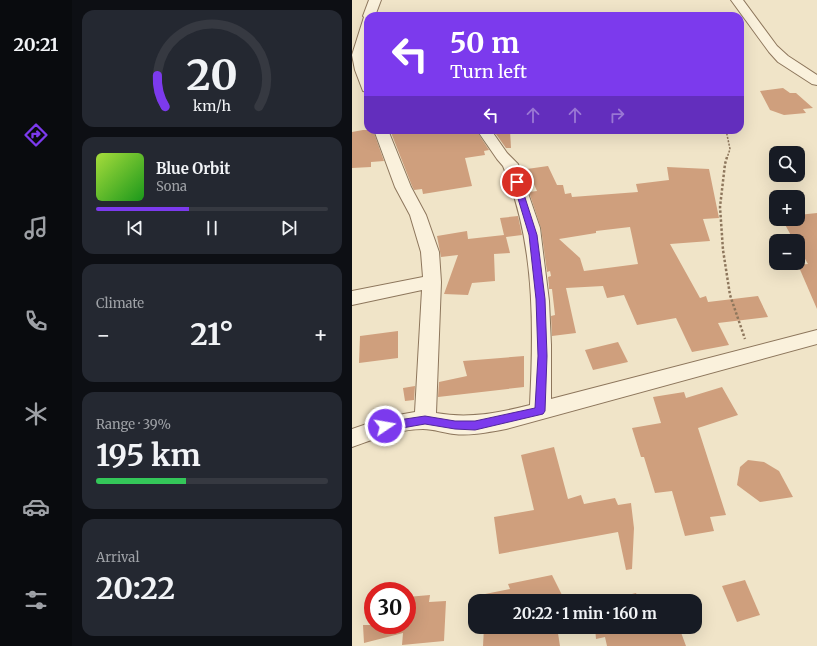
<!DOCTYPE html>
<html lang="en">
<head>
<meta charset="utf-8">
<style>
	:root { --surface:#171b24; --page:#242831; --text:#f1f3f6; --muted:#9ea1a6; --line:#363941; --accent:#7c3aed }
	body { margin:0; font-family:Merriweather,serif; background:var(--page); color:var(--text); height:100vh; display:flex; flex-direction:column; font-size:15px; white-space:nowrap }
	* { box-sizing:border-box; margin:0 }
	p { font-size:13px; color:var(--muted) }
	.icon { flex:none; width:22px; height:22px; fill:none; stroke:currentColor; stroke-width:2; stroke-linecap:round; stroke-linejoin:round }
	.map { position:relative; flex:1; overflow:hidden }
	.drawer { display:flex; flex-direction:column; gap:10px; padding:10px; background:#0d0f14; width:280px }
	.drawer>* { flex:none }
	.guide { position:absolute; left:12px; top:12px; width:380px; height:122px; border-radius:12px; box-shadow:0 4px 16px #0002; background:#7c3aed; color:#fff; overflow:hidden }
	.tools { position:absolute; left:417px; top:146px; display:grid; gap:8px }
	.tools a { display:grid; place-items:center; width:36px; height:36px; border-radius:8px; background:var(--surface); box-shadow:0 4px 16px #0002; font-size:20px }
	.speed { position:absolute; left:12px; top:582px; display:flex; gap:8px; font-size:20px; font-weight:700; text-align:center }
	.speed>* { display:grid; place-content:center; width:52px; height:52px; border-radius:50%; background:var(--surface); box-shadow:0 4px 16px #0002; line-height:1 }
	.speed .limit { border:6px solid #d22; background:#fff; color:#111 }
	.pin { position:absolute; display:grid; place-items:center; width:34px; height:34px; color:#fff; margin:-17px; border:2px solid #fff; border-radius:50%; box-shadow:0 1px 4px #0007 }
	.me { position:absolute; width:44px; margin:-22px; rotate:78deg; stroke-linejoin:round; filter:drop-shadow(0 0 3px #0008) }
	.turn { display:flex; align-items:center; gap:14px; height:84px; padding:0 20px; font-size:18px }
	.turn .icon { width:52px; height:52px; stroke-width:2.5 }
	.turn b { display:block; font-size:28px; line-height:34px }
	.lanes { display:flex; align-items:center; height:38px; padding:0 20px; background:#0003; justify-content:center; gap:20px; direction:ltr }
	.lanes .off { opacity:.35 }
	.big { font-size:30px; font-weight:700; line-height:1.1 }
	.drawer .card { flex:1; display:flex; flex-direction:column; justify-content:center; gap:6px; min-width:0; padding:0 14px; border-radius:12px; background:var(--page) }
	.drawer .dial { align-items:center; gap:0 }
	.dial svg { height:104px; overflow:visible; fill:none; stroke:var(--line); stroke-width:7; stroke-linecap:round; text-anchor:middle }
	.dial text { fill:var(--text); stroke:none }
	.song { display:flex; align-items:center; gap:12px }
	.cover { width:48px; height:48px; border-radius:6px; background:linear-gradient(135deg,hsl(80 70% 55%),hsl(120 70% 35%)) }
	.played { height:4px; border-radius:2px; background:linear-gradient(90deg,var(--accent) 40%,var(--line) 40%) }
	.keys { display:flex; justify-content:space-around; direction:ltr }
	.heat { display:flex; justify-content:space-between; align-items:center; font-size:22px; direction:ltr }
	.charge { height:6px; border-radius:3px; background:linear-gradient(90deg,#34c759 39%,var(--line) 0) }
	.trip { position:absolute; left:116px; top:594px; width:234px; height:40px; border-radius:12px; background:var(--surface); box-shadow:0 4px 16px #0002; font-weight:700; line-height:40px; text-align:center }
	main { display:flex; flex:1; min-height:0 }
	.tab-bar { display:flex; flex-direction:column; width:72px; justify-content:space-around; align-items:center; background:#090b0e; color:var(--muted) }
	.tab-bar .icon { width:28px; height:28px }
	.tab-bar .current { color:var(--accent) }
	.tab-bar b { font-size:18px; color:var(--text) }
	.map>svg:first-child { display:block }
	.building { fill:#cf9f7d; fill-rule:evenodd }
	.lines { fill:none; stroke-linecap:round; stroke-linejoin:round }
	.minor-casing { stroke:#8d765c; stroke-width:2 }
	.path-far1 { stroke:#8d765c; stroke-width:1.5; stroke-dasharray:2 1.5; stroke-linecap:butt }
	.path { stroke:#8d765c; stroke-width:2.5; stroke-dasharray:2.5 2; stroke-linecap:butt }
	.minor { fill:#faf1dc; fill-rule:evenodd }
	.route { fill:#7c3aed; stroke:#51269a }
</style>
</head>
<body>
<main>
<nav class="tab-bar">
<b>20:21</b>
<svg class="icon current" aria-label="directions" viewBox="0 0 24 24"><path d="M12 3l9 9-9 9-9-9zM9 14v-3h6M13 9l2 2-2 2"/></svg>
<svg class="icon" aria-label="music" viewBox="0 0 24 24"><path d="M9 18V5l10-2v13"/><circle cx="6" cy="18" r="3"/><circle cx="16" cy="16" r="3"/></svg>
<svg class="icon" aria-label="phone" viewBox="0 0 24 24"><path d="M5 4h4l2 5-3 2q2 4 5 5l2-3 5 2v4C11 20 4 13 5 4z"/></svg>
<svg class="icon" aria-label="climate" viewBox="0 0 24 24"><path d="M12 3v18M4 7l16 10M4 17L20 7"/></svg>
<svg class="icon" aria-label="car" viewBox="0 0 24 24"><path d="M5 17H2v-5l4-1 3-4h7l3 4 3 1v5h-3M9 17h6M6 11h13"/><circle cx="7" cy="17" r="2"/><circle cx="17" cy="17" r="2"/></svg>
<svg class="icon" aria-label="filters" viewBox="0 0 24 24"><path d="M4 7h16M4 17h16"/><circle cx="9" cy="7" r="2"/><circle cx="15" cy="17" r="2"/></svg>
</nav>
<section class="drawer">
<div class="card dial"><svg viewBox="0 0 100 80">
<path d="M14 69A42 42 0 1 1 86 69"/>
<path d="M14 69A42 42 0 0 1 8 45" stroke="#7c3aed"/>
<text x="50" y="56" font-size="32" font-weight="700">20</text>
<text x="50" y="72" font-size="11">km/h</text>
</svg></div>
<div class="card">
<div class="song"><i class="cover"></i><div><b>Blue Orbit</b><p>Sona</p></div></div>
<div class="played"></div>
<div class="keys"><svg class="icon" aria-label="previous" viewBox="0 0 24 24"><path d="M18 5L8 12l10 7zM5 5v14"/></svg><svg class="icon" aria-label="pause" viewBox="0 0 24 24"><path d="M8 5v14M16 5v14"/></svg><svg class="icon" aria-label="next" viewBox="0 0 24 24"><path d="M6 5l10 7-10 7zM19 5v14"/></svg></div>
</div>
<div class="card"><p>Climate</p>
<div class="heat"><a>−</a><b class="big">21°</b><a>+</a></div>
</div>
<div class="card"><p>Range · 39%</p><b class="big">195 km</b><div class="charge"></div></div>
<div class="card"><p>Arrival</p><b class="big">20:22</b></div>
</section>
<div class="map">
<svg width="465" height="646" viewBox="0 0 465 646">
	<rect width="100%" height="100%" fill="#f0e4c8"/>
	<!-- building -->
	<g class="building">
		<path d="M431 88 438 93H444L461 108 451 109 454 113 432 115 418 110 408 91Z"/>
		<path d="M11 130H21L32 161 19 162V167L0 168V132Z"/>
		<path d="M38 130H124L137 150 132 151 133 155 113 158 120 186 71 194 70 189 62 190 60 186Z"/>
		<path d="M141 130H158L159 148H154Z"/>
		<path d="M196 166 205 185H211L213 194 219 193 220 197 286 192 284 184 317 180 315 167 357 169 367 218 351 219 358 241 318 244 348 298 354 296 356 302 406 296 416 317 366 323 377 345 340 352 324 318 285 325 272 295 255 298 251 286 214 288 224 333 200 336 199 316 203 315 200 289H197V286L196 277 199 276 198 271 195 272 189 228 177 192 185 191 175 169ZM278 227 286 264 232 271 228 258 207 239 244 233V231Z"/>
		<path d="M465 213V309L446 265 456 264 446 247V241H442L430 219H446V215Z"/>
		<path d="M166 216 170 235 154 237 158 253 142 254 143 281 120 283 116 295 92 294 106 255 89 257 85 236 115 231 116 239 152 235 148 218Z"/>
		<path d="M46 331V358L7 363 8 336Z"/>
		<path d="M266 342 276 362 241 370 233 350Z"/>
		<path d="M172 356V387L86 397 87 382 115 376 111 361Z"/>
		<path d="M63 386 62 400 53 401 51 388Z"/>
		<path d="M370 387 386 415 346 428 374 515 358 517 362 531 333 536 320 491 303 493 292 457H289L280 428 309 423 301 397 332 392 334 398Z"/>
		<path d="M202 447 216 499 229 495 232 504 263 498 266 505 279 503 282 528 280 569 274 570 266 532 147 554 142 517 182 510 169 455Z"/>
		<path d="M396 460 412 462 427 471 441 497 408 502 385 485 388 467Z"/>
		<path d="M200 575 213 601H133V594L158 589 156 584Z"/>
		<path d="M393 580 408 615 385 622 370 586Z"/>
		<path d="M284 593 287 600 306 597 307 601H251Z"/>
		<path d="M78 595 77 602 94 601 92 641 50 645 51 633 12 643 11 625H55V597Z"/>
		<path d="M132 627H205L208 646H131Z"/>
		<path d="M243 627H327L334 646H255L253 637 244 639Z"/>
	</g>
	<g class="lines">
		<!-- minor casing -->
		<g class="minor-casing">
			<g id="minor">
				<path d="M17 0H29L23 16H16V41L13 55 16 70V92L11 91 3 70 0 55 12 17 11 16Z"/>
				<path d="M379 0H391L425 46 436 56 465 75V85L460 84 426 62 417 52Z"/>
				<path d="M22 130H36L59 187 74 215 87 252 89 282 84 413C117 419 146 413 178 405 182 324 183 241 151 166L145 159 125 130H139L155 153 166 164 188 228 197 301 199 345V399L465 330V344L154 429C137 432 119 436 102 434 92 433 82 429 71 429 46 429 23 439 0 447V429L35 417 63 412 70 290 0 305V291L71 277 69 252 58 215 43 187Z"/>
			</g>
		</g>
		<!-- path-far1 -->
		<path class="path-far1" d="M374 130 378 149 375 158"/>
		<!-- path -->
		<path class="path" d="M375 157 373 164 368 207 371 250 378 295 393 339"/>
		<!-- minor -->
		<use href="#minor" class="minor"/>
	</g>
	<!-- route -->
	<path class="route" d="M162 180H165L168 182 185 235 193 299 195 356 193 411 191 414 123 430 103 429 73 424 33 431 30 429 28 426 30 423 33 422 73 416 103 421H123L183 408 186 356 184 299 177 235 161 182Z"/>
</svg>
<div class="tools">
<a><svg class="icon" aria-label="search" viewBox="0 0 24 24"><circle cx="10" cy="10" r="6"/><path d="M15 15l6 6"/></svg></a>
<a>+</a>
<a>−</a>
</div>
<div class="speed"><div class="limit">30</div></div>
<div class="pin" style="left:165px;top:182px;background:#d93025"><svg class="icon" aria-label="arrive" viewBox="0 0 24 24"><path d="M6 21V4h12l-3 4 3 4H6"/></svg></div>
<svg class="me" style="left:33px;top:426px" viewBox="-20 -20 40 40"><circle r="17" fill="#7c3aed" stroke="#fff" stroke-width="3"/><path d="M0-11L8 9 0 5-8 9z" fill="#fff"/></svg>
<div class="trip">20:22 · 1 min · 160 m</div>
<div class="guide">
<div class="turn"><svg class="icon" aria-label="left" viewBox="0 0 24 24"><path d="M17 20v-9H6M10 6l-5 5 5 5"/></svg><div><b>50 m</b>Turn left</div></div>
<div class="lanes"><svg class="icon" aria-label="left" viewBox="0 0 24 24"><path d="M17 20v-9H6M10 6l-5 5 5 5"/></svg><svg class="icon off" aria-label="ahead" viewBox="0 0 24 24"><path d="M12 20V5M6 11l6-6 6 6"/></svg><svg class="icon off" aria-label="ahead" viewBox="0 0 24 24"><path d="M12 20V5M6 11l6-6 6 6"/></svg><svg class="icon off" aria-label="right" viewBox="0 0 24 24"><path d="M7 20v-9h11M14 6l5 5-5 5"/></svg></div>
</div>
</div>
</main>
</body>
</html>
